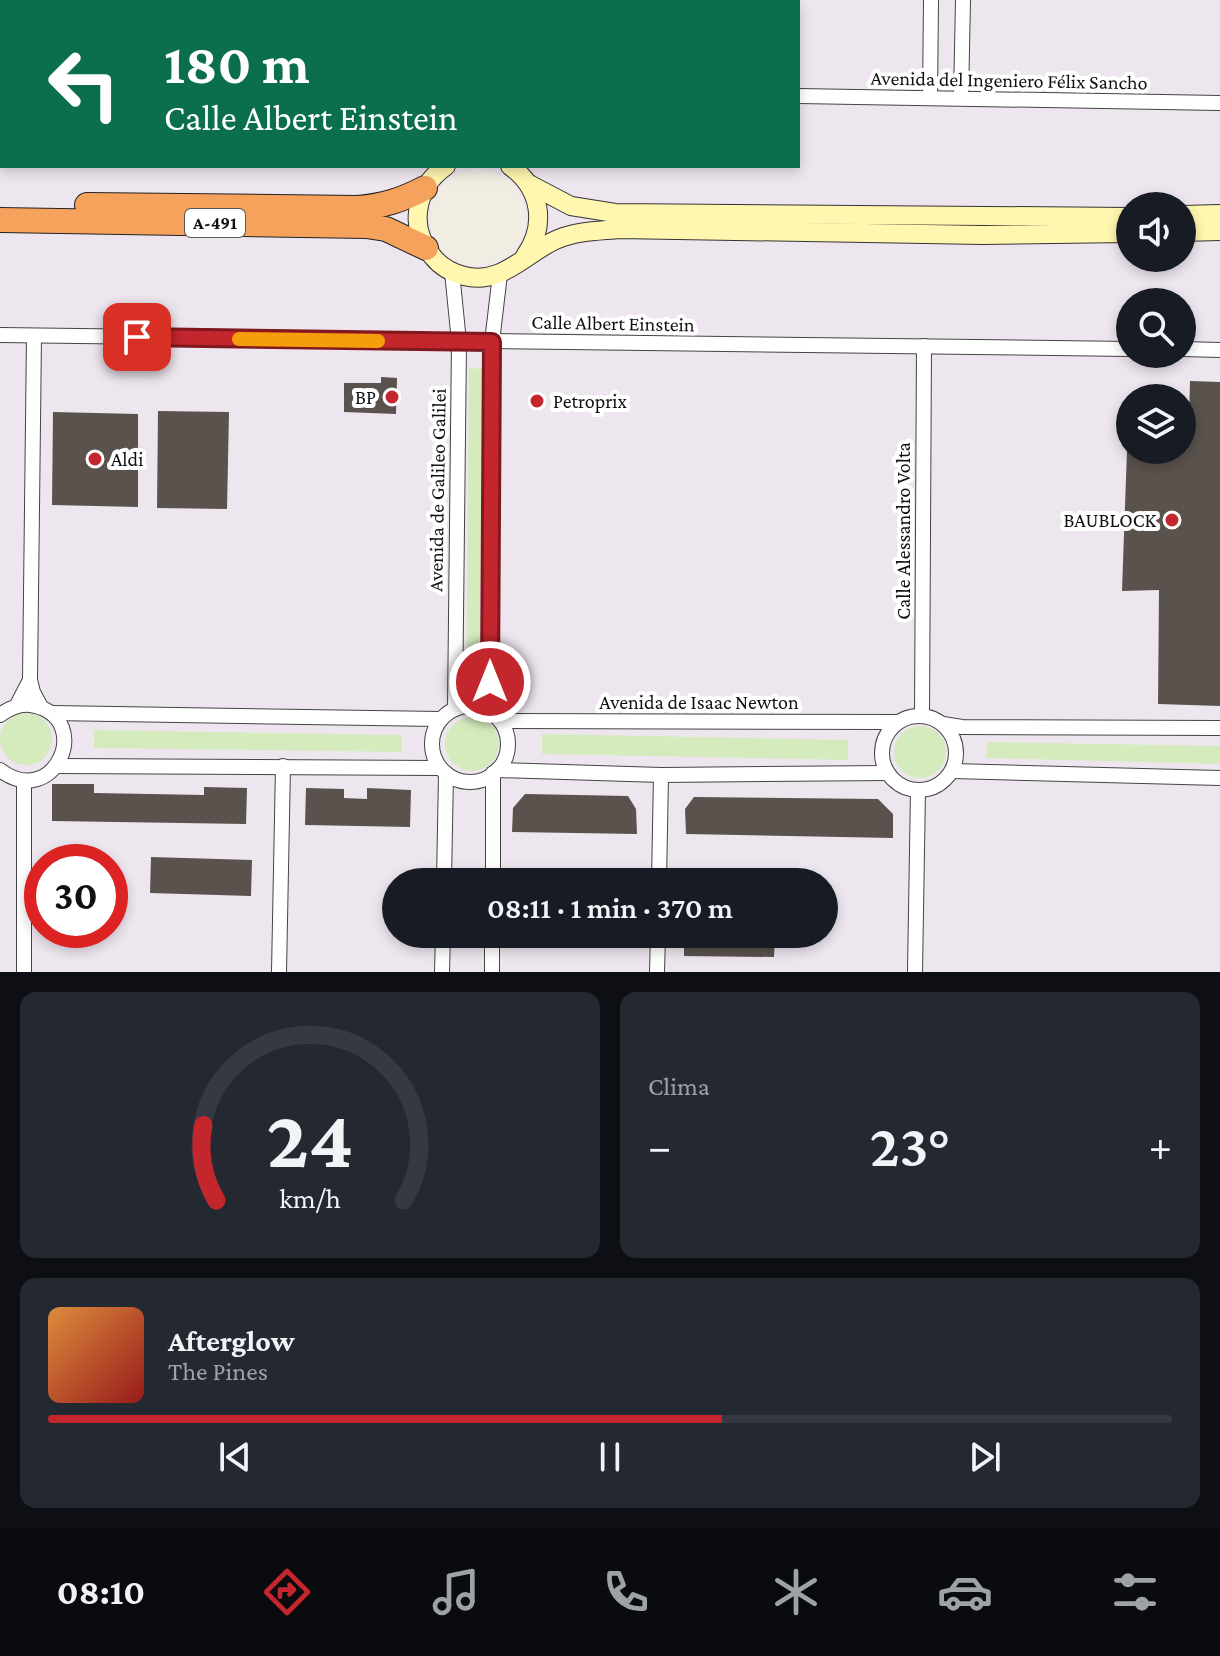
<!DOCTYPE html>
<html lang="es">
<head>
<meta charset="utf-8">
<style>
	:root { --surface:#171b24; --page:#242831; --text:#f1f3f6; --muted:#9ea1a6; --line:#363941; --accent:#c4262e }
	body { margin:0; font-family:"Crimson Pro",serif; background:var(--page); color:var(--text); height:100vh; display:flex; flex-direction:column; font-size:30px; white-space:nowrap }
	* { box-sizing:border-box; margin:0 }
	p { font-size:26px; color:var(--muted) }
	.icon { flex:none; width:44px; height:44px; fill:none; stroke:currentColor; stroke-width:2; stroke-linecap:round; stroke-linejoin:round }
	.map { position:relative; height:972px; overflow:hidden }
	.details { display:flex; flex-direction:column; gap:20px; padding:20px; background:#0d0f14; flex:1 }
	.details>* { flex:none }
	.banner { position:absolute; left:0px; top:0px; width:800px; height:168px; box-shadow:0 4px 12px #0003; background:#0b6e4f; color:#fff; overflow:hidden }
	.controls { position:absolute; left:1116px; top:192px; display:grid; gap:16px }
	.controls a { display:grid; place-items:center; width:80px; height:80px; border-radius:50%; background:var(--surface); box-shadow:0 4px 12px #0003; font-size:40px }
	.speed { position:absolute; left:24px; top:844px; display:flex; gap:16px; font-size:40px; font-weight:700; text-align:center }
	.speed>* { display:grid; place-content:center; width:104px; height:104px; border-radius:50%; background:var(--surface); box-shadow:0 4px 12px #0003; line-height:1 }
	.speed .limit { border:12px solid #d22; background:#fff; color:#111 }
	.pin { position:absolute; display:grid; place-items:center; width:68px; height:68px; color:#fff; margin:-34px; border-radius:16px; box-shadow:0 4px 12px #0006 }
	.me { position:absolute; width:88px; margin:-44px; rotate:0deg; stroke-linejoin:round; filter:drop-shadow(0 0 6px #0008) }
	.turn { display:flex; align-items:center; gap:28px; height:168px; padding:0 32px; font-size:36px }
	.turn .icon { width:104px; height:104px; stroke-width:2.5 }
	.turn b { display:block; font-size:56px; line-height:68px }
	.big { font-size:60px; font-weight:600; line-height:1.1 }
	.details .tile { flex:1; display:flex; flex-direction:column; justify-content:center; gap:12px; min-width:0; padding:0 28px; border-radius:16px; background:var(--page) }
	.details .dial { align-items:center; gap:0 }
	.dial svg { height:208px; overflow:visible; fill:none; stroke:var(--line); stroke-width:7; stroke-linecap:round; text-anchor:middle }
	.dial text { fill:var(--text); stroke:none }
	.song { display:flex; align-items:center; gap:24px }
	.cover { width:96px; height:96px; border-radius:12px; background:linear-gradient(135deg,hsl(30 70% 55%),hsl(0 70% 35%)) }
	.played { height:8px; border-radius:4px; background:linear-gradient(90deg,var(--accent) 60%,var(--line) 60%) }
	.keys { display:flex; justify-content:space-around; direction:ltr }
	.heat { display:flex; justify-content:space-between; align-items:center; font-size:44px; direction:ltr }
	.details .tiles { flex:1; display:grid; gap:20px; grid-template-columns:1fr 1fr }
	.tile:last-child { grid-column:span 2 }
	.trip { position:absolute; left:382px; top:868px; width:456px; height:80px; border-radius:40px; background:var(--surface); box-shadow:0 4px 12px #0003; font-weight:600; line-height:80px; text-align:center }
	.tabs { display:flex; height:128px; justify-content:space-around; align-items:center; background:#090b0e; color:var(--muted) }
	.tabs .icon { width:56px; height:56px }
	.tabs .selected { color:var(--accent) }
	.tabs b { font-size:36px; color:var(--text) }
	.map>svg:first-child { display:block }
	.industrial { fill:#eee6ef; fill-rule:evenodd }
	.green { fill:#d5ebbd }
	.plaza { fill:#f1ede2 }
	.building { fill:#5a524d }
	.lines { fill:none; stroke-linecap:round; stroke-linejoin:round }
	.street-casing { stroke:#444; stroke-width:16 }
	.secondary-casing { stroke:#333; stroke-width:20 }
	.highway-casing { stroke:#222; stroke-width:26 }
	.street { stroke:#fff; stroke-width:14 }
	.secondary { stroke:#fff6b0; stroke-width:18 }
	.highway { stroke:#f5a25d; stroke-width:24 }
	.route-casing { stroke:#7f191e; stroke-width:20 }
	.route { stroke:#c4262e; stroke-width:14 }
	.slow { stroke:#f59e0b; stroke-width:14 }
	.poi-dot { fill:#c4262e; stroke:#fff; stroke-width:3 }
	.labels { text-anchor:middle; stroke-width:8; stroke-linejoin:round; paint-order:stroke }
	.shield { fill:#fff; stroke:#585858; stroke-width:2 }
	.shield-label { font-size:18px; font-weight:bold; fill:#111 }
	.street-label { font-size:20px; fill:#111; stroke:#fff }
	.poi-label { font-size:20px; fill:#111; stroke:#fff; text-anchor:end }
</style>
</head>
<body>
<div class="map">
<svg width="1220" height="972" viewBox="0 0 1220 972">
	<rect width="100%" height="100%" fill="#fffdf5"/>
	<!-- industrial -->
	<path class="industrial" d="M0 0H1220V972H0ZM2 2H798V166H2ZM1130 206H1182V258H1130ZM1130 302H1182V354H1130ZM1130 398H1182V450H1130ZM42 862H110V930H42ZM396 882H824V934H396Z"/>
	<!-- green -->
	<g class="green">
		<path d="M469 368 483 369 479 685 466 686Z"/>
		<circle cx="26" cy="739" r="26"/>
		<circle cx="472" cy="744" r="27"/>
		<circle cx="920" cy="752" r="26"/>
		<path d="M94 730 402 735V752L94 748Z"/>
		<path d="M542 734 848 740V760L542 754Z"/>
		<path d="M987 742 1220 746V764L986 758Z"/>
	</g>
	<!-- plaza -->
	<circle class="plaza" cx="478" cy="218" r="48"/>
	<!-- building -->
	<g class="building">
		<path d="M381 377 397 378 396 414 344 412V383H381Z"/>
		<path d="M1190 381 1220 382V706L1158 704 1159 590 1122 591 1127 450H1182V420L1189 419Z"/>
		<path d="M158 411 229 412 227 509 157 508Z"/>
		<path d="M53 412 138 414V507L52 505Z"/>
		<path d="M52 784H94V793L204 795V787L247 788 246 824 52 821Z"/>
		<path d="M306 788 344 789V798L367 799V788L411 790 410 827 305 825Z"/>
		<path d="M525 794 628 796 636 809 637 834 512 832 513 808Z"/>
		<path d="M694 797 878 799 893 814V838L686 834 685 809Z"/>
		<path d="M151 857 252 860 251 896 150 893Z"/>
		<path d="M684 934H775L774 957 684 956Z"/>
	</g>
	<g class="lines">
		<!-- street casing -->
		<g class="street-casing">
			<g id="street">
				<path d="M39 2V0"/>
				<path d="M463 2V0"/>
				<path d="M501 2V0"/>
				<path d="M0 86H2"/>
				<path d="M798 96 1220 103"/>
				<path d="M930 98 931 0"/>
				<path d="M961 98 963 0"/>
				<path d="M452 272 459 342 455 709"/>
				<path d="M0 335 1130 349"/>
				<path d="M1182 349 1220 350"/>
				<path d="M30 680 34 336"/>
				<path d="M17 705 30 680 33 692 41 707"/>
				<circle cx="470" cy="744" r="38"/>
				<path d="M490 712 492 342 500 274"/>
				<path d="M51 713 440 719"/>
				<path d="M0 715C11 707 22 702 35 706 94 720 54 811 0 770"/>
				<circle cx="919" cy="753" r="37"/>
				<path d="M922 716 924 346"/>
				<path d="M500 721 897 722"/>
				<path d="M943 724 962 727 1220 728"/>
				<path d="M57 766 440 768"/>
				<path d="M497 770 661 775 888 773"/>
				<path d="M952 771 1220 778"/>
				<path d="M444 882 446 773"/>
				<path d="M493 882V773"/>
				<path d="M659 882 661 775"/>
				<path d="M24 972V781"/>
				<path d="M279 972 283 766"/>
				<path d="M442 972 443 934"/>
				<path d="M492 972V934"/>
				<path d="M657 972 658 934"/>
				<path d="M915 972 918 790"/>
			</g>
		</g>
		<!-- secondary casing -->
		<g class="secondary-casing">
			<g id="secondary">
				<path d="M446 166C430 177 420 192 418 212 416 229 422 244 433 257 441 267 452 273 464 276 502 286 526 252 558 239 577 231 599 231 619 229L983 235 1130 233"/>
				<path d="M510 166C541 188 547 225 525 256"/>
				<path d="M529 184 571 206 615 213 1130 217"/>
				<path d="M1182 215 1220 214"/>
				<path d="M1182 232 1220 231"/>
			</g>
		</g>
		<!-- highway casing -->
		<g class="highway-casing">
			<g id="highway">
				<path d="M87 205 358 208C383 206 402 200 425 188"/>
				<path d="M0 220 366 226 386 229 426 248"/>
			</g>
		</g>
		<!-- street -->
		<use href="#street" class="street"/>
		<!-- secondary -->
		<use href="#secondary" class="secondary"/>
		<!-- highway -->
		<use href="#highway" class="highway"/>
	</g>
	<g class="lines">
		<!-- route casing -->
		<g class="route-casing">
			<path id="route" d="M137 337 492 342 490 682"/>
		</g>
		<!-- route -->
		<use href="#route" class="route"/>
		<!-- slow -->
		<path class="slow" d="M239 339 378 341"/>
	</g>
	<!-- markers -->
	<g class="poi-dot">
		<circle cx="392" cy="397" r="8"/>
		<circle cx="537" cy="401" r="8"/>
		<circle cx="95" cy="459" r="8"/>
		<circle cx="1172" cy="520" r="8"/>
	</g>
	<g class="labels">
		<!-- shield labels -->
		<rect class="shield" x="185" y="209" width="60" height="28" rx="6"/>
		<g class="shield-label">
			<text x="215" y="229">A-491</text>
		</g>
		<!-- street labels -->
		<g class="street-label">
			<text transform="translate(1009 80) rotate(1)" y="7">Avenida del Ingeniero Félix Sancho</text>
			<text transform="translate(613 323) rotate(1)" y="7">Calle Albert Einstein</text>
			<text transform="translate(437 490) rotate(-89)" y="7">Avenida de Galileo Galilei</text>
			<text transform="translate(903 531) rotate(-90)" y="7">Calle Alessandro Volta</text>
			<text x="699" y="709">Avenida de Isaac Newton</text>
		</g>
		<!-- poi labels -->
		<g class="poi-label">
			<text x="376" y="404">BP</text>
			<text x="553" y="408" text-anchor="start">Petroprix</text>
			<text x="111" y="466" text-anchor="start">Aldi</text>
			<text x="1156" y="527">BAUBLOCK</text>
		</g>
	</g>
</svg>
<div class="controls">
<a><svg class="icon" aria-label="sound" viewBox="0 0 24 24"><path d="M4 9h4l5-4v14l-5-4H4zM17 9q2 3 0 6"/></svg></a>
<a><svg class="icon" aria-label="search" viewBox="0 0 24 24"><circle cx="10" cy="10" r="6"/><path d="M15 15l6 6"/></svg></a>
<a><svg class="icon" aria-label="layers" viewBox="0 0 24 24"><path d="M12 4l9 5-9 5-9-5zM3 14l9 5 9-5"/></svg></a>
</div>
<div class="speed"><div class="limit">30</div></div>
<div class="pin" style="left:137px;top:337px;background:#d93025"><svg class="icon" aria-label="arrive" viewBox="0 0 24 24"><path d="M6 21V4h12l-3 4 3 4H6"/></svg></div>
<svg class="me" style="left:490px;top:682px" viewBox="-20 -20 40 40"><circle r="17" fill="#c4262e" stroke="#fff" stroke-width="3"/><path d="M0-11L8 9 0 5-8 9z" fill="#fff"/></svg>
<div class="trip">08:11 · 1 min · 370 m</div>
<div class="banner">
<div class="turn"><svg class="icon" aria-label="left" viewBox="0 0 24 24"><path d="M17 20v-9H6M10 6l-5 5 5 5"/></svg><div><b>180 m</b>Calle Albert Einstein</div></div>
</div>
</div>
<section class="details">
<div class="tiles">
<div class="tile dial"><svg viewBox="0 0 100 80">
<path d="M14 69A42 42 0 1 1 86 69"/>
<path d="M14 69A42 42 0 0 1 9 40" stroke="#c4262e"/>
<text x="50" y="56" font-size="32" font-weight="700">24</text>
<text x="50" y="72" font-size="11">km/h</text>
</svg></div>
<div class="tile"><p>Clima</p>
<div class="heat"><a>−</a><b class="big">23°</b><a>+</a></div>
</div>
<div class="tile">
<div class="song"><i class="cover"></i><div><b>Afterglow</b><p>The Pines</p></div></div>
<div class="played"></div>
<div class="keys"><svg class="icon" aria-label="previous" viewBox="0 0 24 24"><path d="M18 5L8 12l10 7zM5 5v14"/></svg><svg class="icon" aria-label="pause" viewBox="0 0 24 24"><path d="M8 5v14M16 5v14"/></svg><svg class="icon" aria-label="next" viewBox="0 0 24 24"><path d="M6 5l10 7-10 7zM19 5v14"/></svg></div>
</div>
</div>
</section>
<nav class="tabs">
<b>08:10</b>
<svg class="icon selected" aria-label="directions" viewBox="0 0 24 24"><path d="M12 3l9 9-9 9-9-9zM9 14v-3h6M13 9l2 2-2 2"/></svg>
<svg class="icon" aria-label="music" viewBox="0 0 24 24"><path d="M9 18V5l10-2v13"/><circle cx="6" cy="18" r="3"/><circle cx="16" cy="16" r="3"/></svg>
<svg class="icon" aria-label="phone" viewBox="0 0 24 24"><path d="M5 4h4l2 5-3 2q2 4 5 5l2-3 5 2v4C11 20 4 13 5 4z"/></svg>
<svg class="icon" aria-label="climate" viewBox="0 0 24 24"><path d="M12 3v18M4 7l16 10M4 17L20 7"/></svg>
<svg class="icon" aria-label="car" viewBox="0 0 24 24"><path d="M5 17H2v-5l4-1 3-4h7l3 4 3 1v5h-3M9 17h6M6 11h13"/><circle cx="7" cy="17" r="2"/><circle cx="17" cy="17" r="2"/></svg>
<svg class="icon" aria-label="filters" viewBox="0 0 24 24"><path d="M4 7h16M4 17h16"/><circle cx="9" cy="7" r="2"/><circle cx="15" cy="17" r="2"/></svg>
</nav>
</body>
</html>
